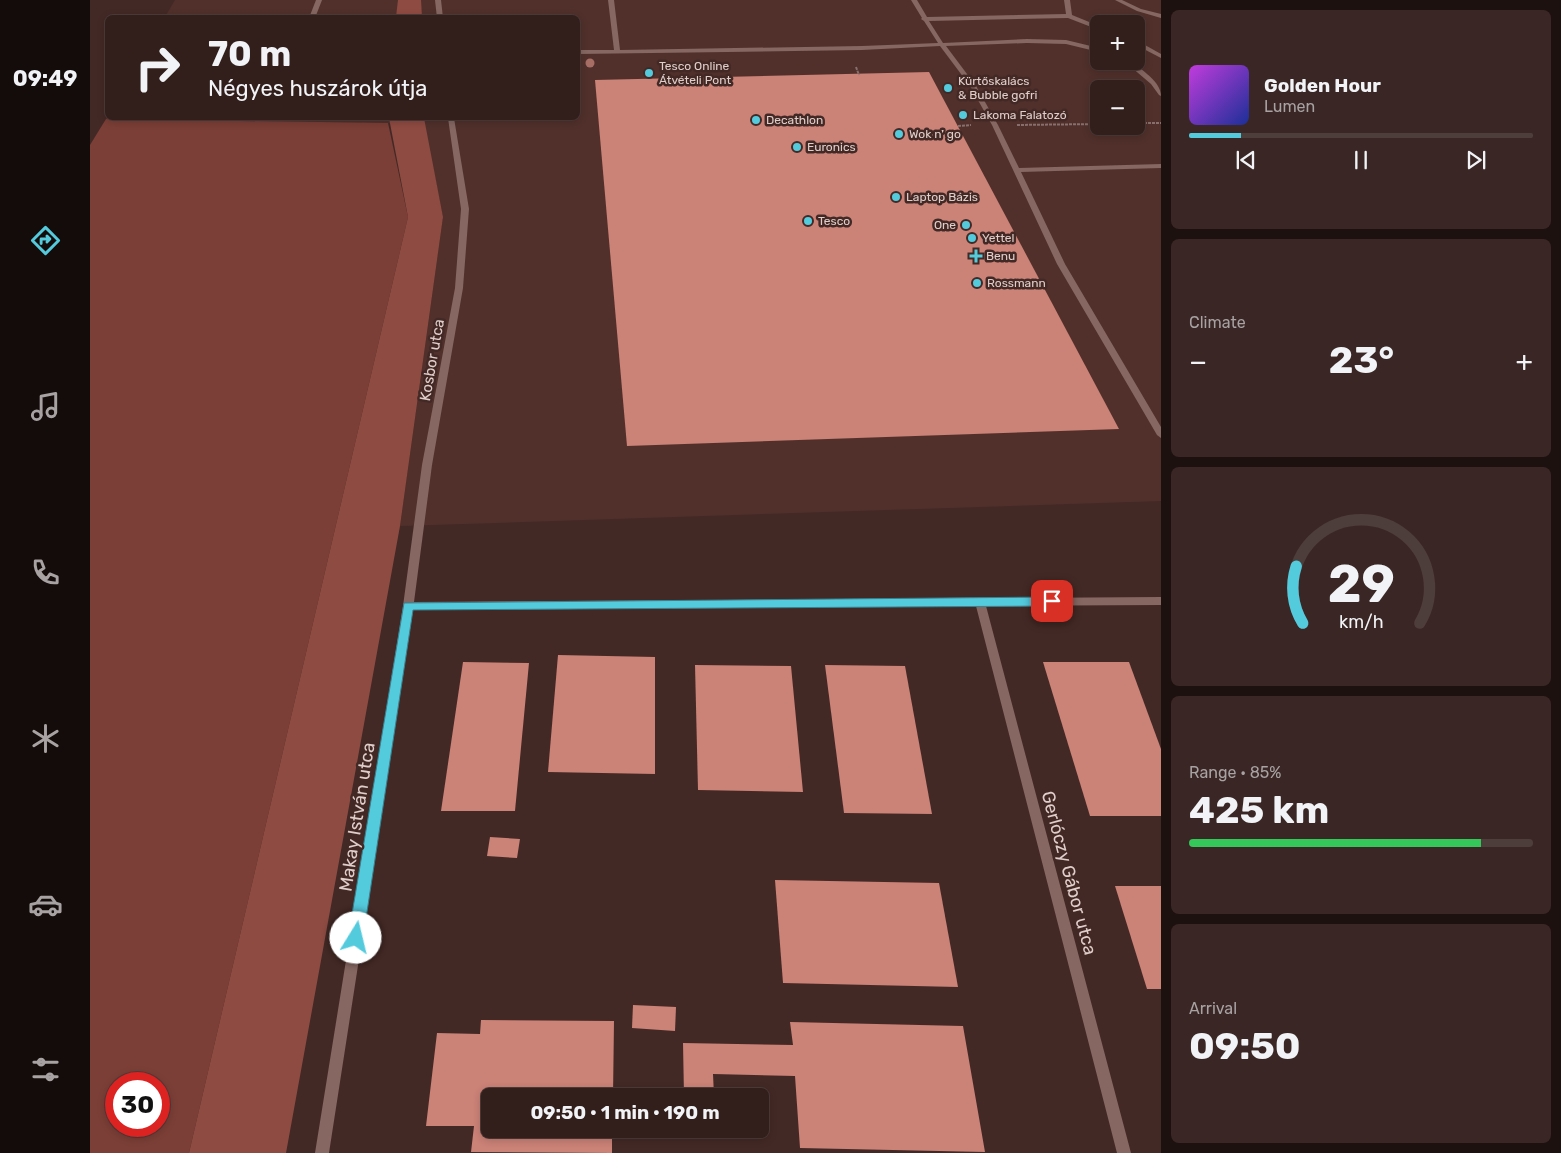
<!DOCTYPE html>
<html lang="en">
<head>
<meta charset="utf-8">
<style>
	:root { --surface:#321f1c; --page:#3a2725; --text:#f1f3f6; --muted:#a8a2a3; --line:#4d3d3b; --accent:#54cadd }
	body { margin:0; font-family:Rubik,sans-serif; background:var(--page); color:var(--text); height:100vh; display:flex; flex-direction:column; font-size:19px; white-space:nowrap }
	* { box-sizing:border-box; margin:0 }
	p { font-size:16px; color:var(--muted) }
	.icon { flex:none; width:28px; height:28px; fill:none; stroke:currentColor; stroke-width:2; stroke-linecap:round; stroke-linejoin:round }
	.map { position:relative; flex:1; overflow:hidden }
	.side { display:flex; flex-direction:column; gap:10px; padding:10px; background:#1c110f; width:400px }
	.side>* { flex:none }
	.banner { position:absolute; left:15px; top:15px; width:475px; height:105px; border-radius:8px; box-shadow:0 2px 8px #0003,0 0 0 1px var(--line); background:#321f1c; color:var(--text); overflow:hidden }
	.fabs { position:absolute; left:1000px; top:15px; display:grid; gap:10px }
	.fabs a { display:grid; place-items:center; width:55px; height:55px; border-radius:8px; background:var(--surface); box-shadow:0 2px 8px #0003,0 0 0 1px var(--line); font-size:25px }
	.speed { position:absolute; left:15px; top:1072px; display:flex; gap:10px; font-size:25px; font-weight:700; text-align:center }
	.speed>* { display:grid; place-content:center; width:65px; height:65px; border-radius:50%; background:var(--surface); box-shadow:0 2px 8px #0003,0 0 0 1px var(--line); line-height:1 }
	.speed .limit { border:8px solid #d22; background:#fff; color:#111 }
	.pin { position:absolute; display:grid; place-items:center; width:42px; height:42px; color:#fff; margin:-21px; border-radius:10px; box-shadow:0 2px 8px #0006 }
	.me { position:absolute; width:55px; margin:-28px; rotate:9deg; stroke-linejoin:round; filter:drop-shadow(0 0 4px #0008) }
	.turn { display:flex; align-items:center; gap:18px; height:105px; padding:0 20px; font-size:22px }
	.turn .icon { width:65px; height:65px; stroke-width:2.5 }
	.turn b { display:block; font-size:35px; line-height:42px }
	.big { font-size:38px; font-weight:700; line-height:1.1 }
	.side .widget { flex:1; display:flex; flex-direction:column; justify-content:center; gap:8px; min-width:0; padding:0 18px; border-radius:8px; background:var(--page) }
	.side .dial { align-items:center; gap:0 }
	.dial svg { height:130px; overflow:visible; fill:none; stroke:var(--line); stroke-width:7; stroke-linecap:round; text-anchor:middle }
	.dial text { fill:var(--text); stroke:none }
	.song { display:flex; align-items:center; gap:15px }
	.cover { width:60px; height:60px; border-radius:8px; background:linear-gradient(135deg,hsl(290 70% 55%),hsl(230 70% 35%)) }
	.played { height:5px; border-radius:2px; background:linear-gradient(90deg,var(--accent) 15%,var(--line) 15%) }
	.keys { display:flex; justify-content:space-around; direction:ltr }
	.heat { display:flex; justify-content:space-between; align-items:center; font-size:28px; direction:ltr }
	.charge { height:8px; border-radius:4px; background:linear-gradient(90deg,#34c759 85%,var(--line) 0) }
	.trip { position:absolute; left:391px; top:1088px; width:288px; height:50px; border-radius:8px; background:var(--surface); box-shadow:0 2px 8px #0003,0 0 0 1px var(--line); font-weight:700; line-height:50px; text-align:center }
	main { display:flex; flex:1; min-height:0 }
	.menu { display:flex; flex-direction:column; width:90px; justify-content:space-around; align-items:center; background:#140c0b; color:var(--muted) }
	.menu .icon { width:35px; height:35px }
	.menu .current { color:var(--accent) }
	.menu b { font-size:22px; color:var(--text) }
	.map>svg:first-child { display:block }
	.built { fill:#51302b; fill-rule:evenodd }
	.green { fill:#7b3f37; fill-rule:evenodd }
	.forest { fill:#8e4b42 }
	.building { fill:#cb8277 }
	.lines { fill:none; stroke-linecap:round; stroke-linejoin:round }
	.path { stroke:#866f6c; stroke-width:2; stroke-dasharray:3 1; stroke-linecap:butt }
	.lane { fill:#866762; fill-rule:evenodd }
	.street { fill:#866762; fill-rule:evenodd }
	.tree { fill:#a66e65 }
	.route { fill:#54cadd; stroke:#378390 }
	.poi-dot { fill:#54cadd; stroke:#432925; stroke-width:2 }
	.labels { text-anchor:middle; stroke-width:5; stroke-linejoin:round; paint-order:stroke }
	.far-poi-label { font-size:12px; fill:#e0cecb; stroke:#432925; text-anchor:start }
	.street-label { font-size:15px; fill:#e0cecb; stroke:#432925 }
	.near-street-label { font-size:18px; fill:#e0cecb; stroke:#432925 }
</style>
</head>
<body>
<main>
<nav class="menu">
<b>09:49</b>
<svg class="icon current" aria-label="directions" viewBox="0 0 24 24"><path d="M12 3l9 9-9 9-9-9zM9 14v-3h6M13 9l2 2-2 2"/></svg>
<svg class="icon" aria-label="music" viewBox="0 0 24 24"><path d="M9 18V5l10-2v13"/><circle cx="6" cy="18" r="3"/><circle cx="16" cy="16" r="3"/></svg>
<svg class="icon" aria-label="phone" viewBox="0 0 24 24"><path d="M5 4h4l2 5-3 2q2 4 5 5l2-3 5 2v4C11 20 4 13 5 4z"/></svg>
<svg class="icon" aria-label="climate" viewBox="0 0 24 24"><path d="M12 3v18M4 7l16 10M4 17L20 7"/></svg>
<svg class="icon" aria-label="car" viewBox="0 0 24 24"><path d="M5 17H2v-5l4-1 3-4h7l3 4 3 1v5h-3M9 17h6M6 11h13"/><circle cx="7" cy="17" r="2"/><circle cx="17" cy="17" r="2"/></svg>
<svg class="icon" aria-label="filters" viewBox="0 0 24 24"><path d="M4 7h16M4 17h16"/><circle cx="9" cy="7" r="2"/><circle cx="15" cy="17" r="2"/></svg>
</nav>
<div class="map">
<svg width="1071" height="1153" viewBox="0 0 1071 1153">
	<rect width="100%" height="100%" fill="#432925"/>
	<!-- built -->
	<path class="built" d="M85 0H1071V501L310 526 353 217 334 124 16 119 17 117 488 118V18L75 17ZM1009 24H1046V61H1009ZM1009 89H1046V126H1009Z"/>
	<!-- green -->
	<path class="green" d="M16 119 298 123 318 217 99 1153H0V145ZM26 1084H69V1126H26Z"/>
	<!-- forest -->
	<g class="forest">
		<path d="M308 0H331L332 17H306Z"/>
		<path d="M299 118H334L353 217 310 526 196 1153H99L318 217Z"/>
	</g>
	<!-- building -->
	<g class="building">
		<path d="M839 72 1029 429 537 446 505 80Z"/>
		<path d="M468 655 565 657V774L458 772Z"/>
		<path d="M373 662 439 663 425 811H351Z"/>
		<path d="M953 662H1039L1071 749V816H1000Z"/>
		<path d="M605 665 701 666 713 792 608 790Z"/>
		<path d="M735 665 815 666 842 814 754 813Z"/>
		<path d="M400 837 430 839 427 858 397 856Z"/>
		<path d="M685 880 849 883 868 987 693 983Z"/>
		<path d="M1025 886H1071V989H1057Z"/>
		<path d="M543 1005 586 1007 585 1031 542 1028Z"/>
		<path d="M391 1020 524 1021 523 1096H400V1129H522V1153L381 1152 384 1126H336L347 1033 390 1034Z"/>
		<path d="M700 1022 873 1026 895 1152 710 1148 705 1076 623 1074 624 1096H594L593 1043 703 1045Z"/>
	</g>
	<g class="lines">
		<!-- path -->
		<g class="path">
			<path d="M766 67 769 75"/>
			<path d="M1046 123H1071"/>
			<path d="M927 125 1009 124"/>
			<path d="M868 126 881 125"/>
		</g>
		<!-- lane -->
		<g class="lane">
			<path d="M226 0H232L225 18H219Z"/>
			<path d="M518 0H524L530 50 772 46 848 43 834 21 831 19 832 18 821 0H827L837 17 976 14 974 0H980L982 15 1009 26V30L978 18 839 21 853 43 937 39 976 40 1009 48V52L976 44 937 43 856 46 886 86 908 125 929 168 1071 164V168L931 172 975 264 1071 427V438L1067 435 967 264 902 125 880 86 850 46 772 50 488 54V50H524Z"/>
			<path d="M1025 0H1032L1051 9 1071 14V18L1047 11Z"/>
			<path d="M1046 40 1071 54V58L1046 45Z"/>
			<path d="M1034 61H1041C1051 70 1071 81 1071 96L1069 95 1061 84Z"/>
		</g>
		<!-- street -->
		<g class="street">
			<path d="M345 0H351L353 18H347Z"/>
			<path d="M358 118H364L379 209 373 288 342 465 324 602 1071 597V605L896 606 1041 1153H1027L886 606 323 610 239 1153H225L313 606 332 465 365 288 371 209Z"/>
		</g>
	</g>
	<!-- trees -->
	<circle class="tree" cx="500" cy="63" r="4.5"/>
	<!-- route -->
	<path class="route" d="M962 597 968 601 962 606 323 610 273 938 271 943 266 945 260 943 258 938 314 603Z"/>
	<!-- markers -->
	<g class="poi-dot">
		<circle cx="559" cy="73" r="5"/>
		<circle cx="858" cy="88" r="5"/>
		<circle cx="873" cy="115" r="5"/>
		<circle cx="666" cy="120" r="5"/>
		<circle cx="809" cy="134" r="5"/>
		<circle cx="707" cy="147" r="5"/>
		<circle cx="806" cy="197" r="5"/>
		<circle cx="718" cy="221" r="5"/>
		<circle cx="876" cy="225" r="5"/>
		<circle cx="882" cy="238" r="5"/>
		<path d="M883.5 248.5h5v5h5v5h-5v5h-5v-5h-5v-5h5z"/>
		<circle cx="887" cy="283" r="5"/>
	</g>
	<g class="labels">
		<!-- far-poi labels -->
		<g class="far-poi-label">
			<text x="569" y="70">Tesco Online<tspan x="569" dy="14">Átvételi Pont</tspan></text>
			<text x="868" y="85">Kürtőskalács<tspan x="868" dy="14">&amp; Bubble gofri</tspan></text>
			<text x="883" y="119">Lakoma Falatozó</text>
			<text x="676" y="124">Decathlon</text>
			<text x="819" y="138">Wok n' go</text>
			<text x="717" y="151">Euronics</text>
			<text x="816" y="201">Laptop Bázis</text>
			<text x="728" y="225">Tesco</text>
			<text x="866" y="229" text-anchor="end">One</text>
			<text x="892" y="242">Yettel</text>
			<text x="896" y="260">Benu</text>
			<text x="897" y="287">Rossmann</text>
		</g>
		<!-- street labels -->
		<g class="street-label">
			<text transform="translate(342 360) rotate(-80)" y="5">Kosbor utca</text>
		</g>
		<!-- near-street labels -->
		<g class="near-street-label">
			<text transform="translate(267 817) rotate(-81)" y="6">Makay István utca</text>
			<text transform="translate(979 873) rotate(75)" y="6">Gerlóczy Gábor utca</text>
		</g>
	</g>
</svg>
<div class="fabs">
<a>+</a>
<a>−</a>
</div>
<div class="speed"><div class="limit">30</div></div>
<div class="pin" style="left:962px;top:601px;background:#d93025"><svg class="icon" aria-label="arrive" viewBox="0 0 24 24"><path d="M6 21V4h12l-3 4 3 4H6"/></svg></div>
<svg class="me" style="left:266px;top:938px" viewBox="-20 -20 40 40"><circle r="19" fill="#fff"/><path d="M0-13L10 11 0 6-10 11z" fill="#54cadd"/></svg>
<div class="trip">09:50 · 1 min · 190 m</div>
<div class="banner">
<div class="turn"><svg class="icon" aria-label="right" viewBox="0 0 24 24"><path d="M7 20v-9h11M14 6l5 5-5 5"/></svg><div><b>70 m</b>Négyes huszárok útja</div></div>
</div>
</div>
<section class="side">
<div class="widget">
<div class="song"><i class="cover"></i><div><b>Golden Hour</b><p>Lumen</p></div></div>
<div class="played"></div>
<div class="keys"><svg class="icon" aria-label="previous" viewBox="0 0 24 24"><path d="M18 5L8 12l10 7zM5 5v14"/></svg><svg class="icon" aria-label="pause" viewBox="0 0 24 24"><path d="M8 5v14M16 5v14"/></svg><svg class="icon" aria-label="next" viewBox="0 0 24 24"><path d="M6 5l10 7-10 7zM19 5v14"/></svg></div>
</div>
<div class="widget"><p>Climate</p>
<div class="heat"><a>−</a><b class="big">23°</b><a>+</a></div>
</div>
<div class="widget dial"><svg viewBox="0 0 100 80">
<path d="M14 69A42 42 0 1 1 86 69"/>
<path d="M14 69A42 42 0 0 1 10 34" stroke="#54cadd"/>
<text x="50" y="56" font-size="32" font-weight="700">29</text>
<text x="50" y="72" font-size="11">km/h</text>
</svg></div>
<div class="widget"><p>Range · 85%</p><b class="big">425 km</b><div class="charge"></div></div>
<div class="widget"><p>Arrival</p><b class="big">09:50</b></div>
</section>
</main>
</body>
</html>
